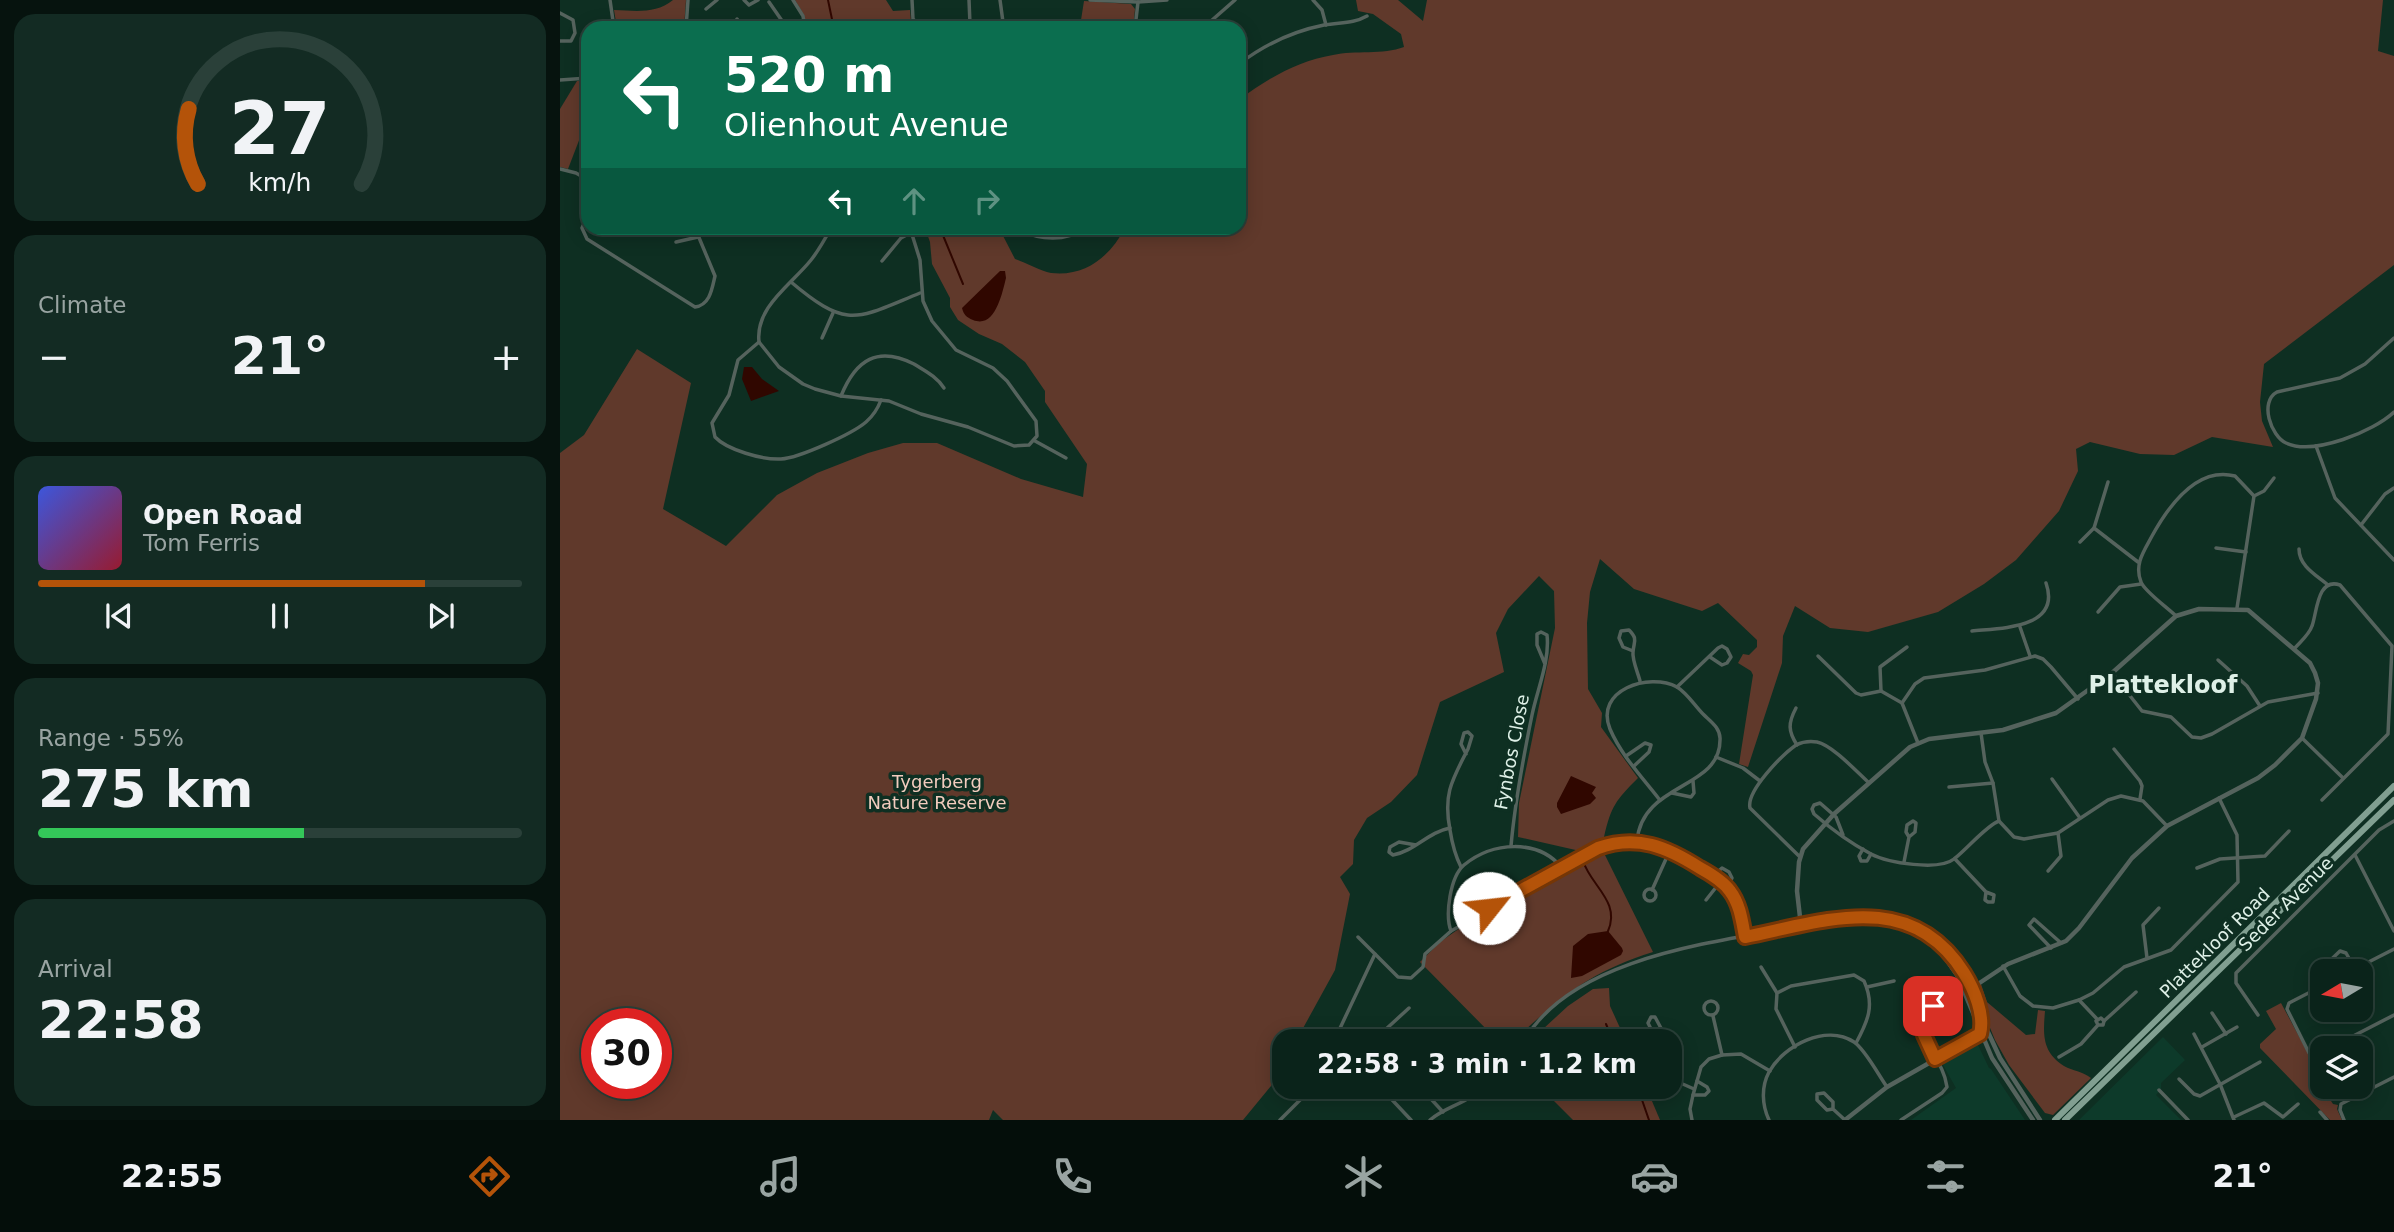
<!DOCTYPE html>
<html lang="en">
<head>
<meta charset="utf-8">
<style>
	:root { --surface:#0a231a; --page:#132b23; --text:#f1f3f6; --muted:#99a4a2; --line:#2a4039; --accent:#b45309 }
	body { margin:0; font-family:"DejaVu Sans",sans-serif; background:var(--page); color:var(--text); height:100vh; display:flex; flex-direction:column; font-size:26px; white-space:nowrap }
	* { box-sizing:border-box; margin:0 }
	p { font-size:23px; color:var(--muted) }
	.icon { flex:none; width:38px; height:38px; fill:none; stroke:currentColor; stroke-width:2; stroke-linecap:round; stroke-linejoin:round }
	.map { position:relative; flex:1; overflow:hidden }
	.sheet { display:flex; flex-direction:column; gap:14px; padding:14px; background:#06130e; width:560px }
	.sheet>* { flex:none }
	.top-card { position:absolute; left:21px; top:21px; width:665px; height:214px; border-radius:21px; box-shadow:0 4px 18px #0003,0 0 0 2px var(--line); background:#0b6e4f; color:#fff; overflow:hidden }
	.needle { width:46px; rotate:260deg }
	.controls { position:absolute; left:1750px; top:959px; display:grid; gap:14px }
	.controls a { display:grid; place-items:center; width:63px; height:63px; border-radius:14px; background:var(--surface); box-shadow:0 4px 18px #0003,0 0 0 2px var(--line); font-size:35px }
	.speed { position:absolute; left:21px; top:1008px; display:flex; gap:14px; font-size:35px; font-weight:700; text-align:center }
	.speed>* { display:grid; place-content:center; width:91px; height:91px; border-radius:50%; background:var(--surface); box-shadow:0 4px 18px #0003,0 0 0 2px var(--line); line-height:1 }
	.speed .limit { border:10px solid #d22; background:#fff; color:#111 }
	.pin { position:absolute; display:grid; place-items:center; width:60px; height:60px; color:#fff; margin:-30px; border-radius:14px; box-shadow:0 4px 10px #0006 }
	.me { position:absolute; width:77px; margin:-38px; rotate:61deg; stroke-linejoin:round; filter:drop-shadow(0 0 5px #0008) }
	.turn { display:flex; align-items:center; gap:24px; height:147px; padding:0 28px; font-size:32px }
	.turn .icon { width:91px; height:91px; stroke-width:2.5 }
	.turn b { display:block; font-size:49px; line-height:60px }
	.lanes { display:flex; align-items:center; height:66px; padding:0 28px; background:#0003; justify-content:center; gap:35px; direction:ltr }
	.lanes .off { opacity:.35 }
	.big { font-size:52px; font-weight:600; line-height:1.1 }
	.sheet .card { flex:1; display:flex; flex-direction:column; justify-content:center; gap:10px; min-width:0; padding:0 24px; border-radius:21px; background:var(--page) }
	.sheet .dial { align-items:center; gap:0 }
	.dial svg { height:182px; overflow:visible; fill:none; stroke:var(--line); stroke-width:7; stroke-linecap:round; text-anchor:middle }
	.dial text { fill:var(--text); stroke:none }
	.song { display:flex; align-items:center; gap:21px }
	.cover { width:84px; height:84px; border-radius:10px; background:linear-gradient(135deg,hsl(230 70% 55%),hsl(350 70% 35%)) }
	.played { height:7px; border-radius:4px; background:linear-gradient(90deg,var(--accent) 80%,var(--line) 80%) }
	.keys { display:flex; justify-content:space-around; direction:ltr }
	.heat { display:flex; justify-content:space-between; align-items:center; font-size:38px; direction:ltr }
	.charge { height:10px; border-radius:5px; background:linear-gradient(90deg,#34c759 55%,var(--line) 0) }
	.trip { position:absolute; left:712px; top:1029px; width:410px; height:70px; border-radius:21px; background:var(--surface); box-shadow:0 4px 18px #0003,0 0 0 2px var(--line); font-weight:600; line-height:70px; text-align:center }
	.tabs { display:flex; height:112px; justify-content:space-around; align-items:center; background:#040e0a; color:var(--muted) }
	.tabs .icon { width:49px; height:49px }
	.tabs .active { color:var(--accent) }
	.tabs b { font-size:32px; color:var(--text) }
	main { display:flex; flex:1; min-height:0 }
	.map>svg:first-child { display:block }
	.built { fill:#0d3a2a }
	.green { fill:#60392b; fill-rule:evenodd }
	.water { fill:#300700 }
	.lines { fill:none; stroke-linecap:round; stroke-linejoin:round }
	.stream { stroke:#300700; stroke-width:2 }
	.canal { stroke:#300700; stroke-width:4.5 }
	.minor { stroke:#55635d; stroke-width:3.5 }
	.tertiary { stroke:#55635d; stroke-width:4.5 }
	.primary { stroke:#819f91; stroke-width:6 }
	.route-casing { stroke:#753606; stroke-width:18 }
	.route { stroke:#b45309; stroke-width:12 }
	.labels { text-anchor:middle; stroke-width:7; stroke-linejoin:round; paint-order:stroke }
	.street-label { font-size:18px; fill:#def0e7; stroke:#0e2f22 }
	.park-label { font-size:18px; fill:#f2ccbe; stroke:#0e2f22 }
	.district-label { font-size:24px; font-weight:bold; fill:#def0e7; stroke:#0e2f22 }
</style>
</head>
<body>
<main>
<section class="sheet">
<div class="card dial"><svg viewBox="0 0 100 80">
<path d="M14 69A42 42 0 1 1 86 69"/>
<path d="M14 69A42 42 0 0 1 10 36" stroke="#b45309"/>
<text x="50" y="56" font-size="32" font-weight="700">27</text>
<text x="50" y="72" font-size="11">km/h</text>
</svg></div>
<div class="card"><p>Climate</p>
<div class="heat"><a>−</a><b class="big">21°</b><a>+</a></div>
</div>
<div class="card">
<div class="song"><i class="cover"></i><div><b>Open Road</b><p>Tom Ferris</p></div></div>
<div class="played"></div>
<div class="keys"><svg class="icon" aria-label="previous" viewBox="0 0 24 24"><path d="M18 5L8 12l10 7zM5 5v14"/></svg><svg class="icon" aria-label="pause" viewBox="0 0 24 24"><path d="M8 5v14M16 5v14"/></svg><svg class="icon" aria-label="next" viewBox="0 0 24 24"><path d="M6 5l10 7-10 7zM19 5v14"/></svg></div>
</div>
<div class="card"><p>Range · 55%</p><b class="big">275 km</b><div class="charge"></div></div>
<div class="card"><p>Arrival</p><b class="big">22:58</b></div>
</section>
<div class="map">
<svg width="1834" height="1120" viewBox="0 0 1834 1120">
	<rect width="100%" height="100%" fill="#0e2f22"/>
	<!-- built -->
	<g class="built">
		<path d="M1603 1037 1625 1060 1601 1083V1089L1596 1095 1621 1120H1519Z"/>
		<path d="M1418 1045 1429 1068 1431 1069 1465 1120H1351L1396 1088 1383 1065 1384 1061Z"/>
	</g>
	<!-- green -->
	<g class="green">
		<path d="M113 0H126L124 28H57L54 10C76 11 96 14 113 0Z"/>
		<path d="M235 0H326L333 11 350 10 351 22 359 28 457 24V28H247L244 15Z"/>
		<path d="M796 0H838L863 21 867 0H1823L1818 51 1834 56V265L1704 364 1700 402 1702 421 1713 447 1652 437 1614 455 1580 454 1530 442 1516 449 1518 471 1499 511 1456 560 1424 584 1378 612 1308 632 1270 628 1235 606 1223 636 1222 663 1188 767 1179 764 1193 675 1191 671 1178 663 1183 654 1189 655 1197 647V640L1158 603 1142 611 1074 589 1040 559 1030 592 1027 623 1028 689 1042 713 1041 727 1078 778C1056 800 1051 806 1044 837L1020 851 958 837 959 803 995 628 994 591 979 576 948 609 936 633 944 672 880 702 857 775 831 802 807 818 794 840 793 864 780 877 790 894 775 970 736 1041H724V1064L715 1081 683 1120H443L433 1110 429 1120H0V453L24 435 77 349 131 383 103 509 166 546 217 495 257 473 308 453 343 443H377L461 479 523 497 527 464 485 402V391L465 362 442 344 419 334 398 320 390 307V298L372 264 370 242 365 228H439L455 259C466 263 480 271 491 273 526 277 550 256 565 228H679V100C707 79 737 61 773 55 795 50 823 55 844 47L841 34 813 14 798 11ZM37 1024H96V1083H37Z"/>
		<path d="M524 1 571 4 575 9 573 28H459L521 20Z"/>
		<path d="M28 80V117L8 169 0 167V109L17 81Z"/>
		<path d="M1042 849 1093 952C1029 972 1001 997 953 1041H938L860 962 880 942 916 917Z"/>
		<path d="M1421 984 1427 1002 1466 1035 1475 1034 1478 1010 1485 1011C1483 1035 1482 1052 1504 1066 1513 1071 1522 1071 1531 1078L1493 1115 1485 1113 1449 1065 1435 1040 1416 994 1417 989Z"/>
		<path d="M1049 988 1050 1006 1066 1041H970L1008 1006 1033 989Z"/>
		<path d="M1721 1003 1749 1055 1762 1087 1773 1104 1778 1105 1777 1109 1782 1120H1770L1700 1048V1044L1716 1029 1706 1011Z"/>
		<path d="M980 1087H1086L1100 1120H1013Z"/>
	</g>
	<!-- water -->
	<g class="water">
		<path d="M440 271H445L446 278C442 294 435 329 413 320 406 317 404 315 402 308Z"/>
		<path d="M184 367H192L202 379 219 391 191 401 182 379Z"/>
		<path d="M1011 776 1036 787 1032 793 1036 798 1030 804 1001 814 997 807V803Z"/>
		<path d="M1048 931 1062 948 1063 951 1061 955 1022 976 1011 978 1013 946 1028 934Z"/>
	</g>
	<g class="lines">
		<!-- stream -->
		<g class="stream">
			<path d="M268 0 273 24H293"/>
			<path d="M380 228 403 284"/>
			<path d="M1023 861C1031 886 1061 902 1048 931"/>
			<path d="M1046 1024 1053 1041"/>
			<path d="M1075 1087 1081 1097 1089 1120"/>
		</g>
		<!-- canal -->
		<path class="canal" d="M271 28 273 24"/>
		<!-- minor -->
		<g class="minor">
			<path d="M50 0 54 28"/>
			<path d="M184 0 189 5 198 0"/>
			<path d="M233 0 243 16 245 28"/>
			<path d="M352 0 353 19 360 26 455 22"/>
			<path d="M409 0 410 24"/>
			<path d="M440 0 443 22"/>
			<path d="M530 0 578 2 607 0"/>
			<path d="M753 0 762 10 766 25"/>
			<path d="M209 2 227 28"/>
			<path d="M146 9 157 0"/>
			<path d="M0 13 13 20 15 33 11 41H0"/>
			<path d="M177 19 183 28"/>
			<path d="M650 22 655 28"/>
			<path d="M126 28 128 0"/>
			<path d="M146 28 147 23 153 21 160 28"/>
			<path d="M575 28 578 2"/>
			<path d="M643 28 675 0"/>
			<path d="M679 64C704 45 734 31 764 25 780 22 793 24 807 16"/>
			<path d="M0 80 28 78"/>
			<path d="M0 169 16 173 28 180"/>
			<path d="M28 215 22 228 27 239 135 307C150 305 152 289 155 276L135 228"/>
			<path d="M180 228 187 233 193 228"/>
			<path d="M271 228C265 239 259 250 251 260 231 285 195 307 199 342L219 367 243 384 255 389 281 396 329 401 361 414 408 427 454 446 469 445 477 436 476 421 447 381 433 368 396 350 372 321 363 301 360 260 350 228"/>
			<path d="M455 228C479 240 503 243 526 228"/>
			<path d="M116 242 138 237"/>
			<path d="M322 261 341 238 352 232"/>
			<path d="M231 282C288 330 296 319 360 293"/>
			<path d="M262 338 273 313"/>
			<path d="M1834 338 1805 364 1780 378 1717 392C1699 402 1711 436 1726 443 1754 456 1814 431 1834 412"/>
			<path d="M199 342 178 360 169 395 152 423 155 437C167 450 203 460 221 459 239 458 292 434 306 422 313 416 318 408 321 400"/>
			<path d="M281 396C296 359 318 346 354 364 365 371 376 376 384 388"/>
			<path d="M475 441 506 458"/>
			<path d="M1756 446 1775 498 1834 560"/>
			<path d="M1694 496 1704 491 1714 478"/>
			<path d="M1801 525 1825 494 1834 488"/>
			<path d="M1534 528 1578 562"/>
			<path d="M1520 542 1534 528 1548 482"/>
			<path d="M1656 548 1686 552"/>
			<path d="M1739 549C1739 566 1756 575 1768 585"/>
			<path d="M1538 612 1560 587 1581 584"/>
			<path d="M1616 616C1608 608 1584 591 1581 582 1574 564 1584 551 1592 536 1608 507 1637 466 1675 476L1694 496 1677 608"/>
			<path d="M1460 627 1470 656"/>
			<path d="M1412 631C1440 628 1502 629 1486 583"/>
			<path d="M1734 649C1740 642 1749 635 1752 626 1757 613 1757 577 1780 585L1832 646 1828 734 1762 800"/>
			<path d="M1073 651 1063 647 1059 638 1061 631 1069 630C1078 639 1074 641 1073 652 1072 660 1078 673 1080 681"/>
			<path d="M1258 656 1296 693 1301 695 1321 691"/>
			<path d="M1658 660 1687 686 1700 706"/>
			<path d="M1552 673 1582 711 1611 717 1632 737 1641 738 1652 734 1708 702 1758 693"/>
			<path d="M1117 687 1158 648 1162 646 1167 649 1171 657 1167 663 1162 665 1150 657"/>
			<path d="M1321 691 1320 667 1347 647"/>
			<path d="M1321 691 1342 703"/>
			<path d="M1236 708C1228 723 1228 731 1237 745"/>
			<path d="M1421 733 1425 762 1433 783 1439 821 1454 837 1464 839 1498 833 1548 800 1561 796 1583 801 1607 826"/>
			<path d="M1742 738 1783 778"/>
			<path d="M1358 743 1342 703 1355 684 1364 678 1425 670 1475 656 1483 659 1491 667 1518 699"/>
			<path d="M1554 749 1580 781 1582 786 1580 799"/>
			<path d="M1066 756 1085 743 1091 745 1089 752 1074 766"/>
			<path d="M1156 757 1183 768 1200 781"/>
			<path d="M1492 779 1520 818"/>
			<path d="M1389 787 1433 783"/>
			<path d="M1112 793 1131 797 1134 793 1133 781"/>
			<path d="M1283 835 1276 817 1260 803 1254 805 1252 809 1254 814C1270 828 1292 844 1311 854 1328 863 1379 871 1394 859 1406 850 1427 825 1439 821"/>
			<path d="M1077 841C1082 782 1160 790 1160 740 1161 728 1150 721 1143 714 1135 706 1127 693 1117 687 1089 672 1034 690 1050 729 1061 755 1082 777 1099 799"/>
			<path d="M856 845 839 842 830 847 829 852 833 855C855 851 868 832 890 828"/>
			<path d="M951 846C955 801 963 759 972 715 977 690 990 661 987 635L981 632 977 634V645L985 664"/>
			<path d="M1303 849 1299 856 1301 861H1307L1311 854"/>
			<path d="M1795 855 1834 931"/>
			<path d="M1240 857 1190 808C1186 791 1222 755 1236 745 1242 742 1251 741 1257 742 1272 745 1297 772 1308 782"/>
			<path d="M1395 859 1426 892 1434 895 1433 902H1428L1425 900 1426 892"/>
			<path d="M1344 862 1349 837 1346 832 1347 825 1353 821 1356 823 1355 832 1349 837"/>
			<path d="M901 867C895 855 892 843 890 830 883 794 892 780 908 749L912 736 908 732 904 733 901 744 906 754"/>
			<path d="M1637 868 1660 859 1705 856 1729 831"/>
			<path d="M1488 871 1501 856 1498 833"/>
			<path d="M1154 875 1162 868 1169 872 1172 878 1167 886"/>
			<circle cx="1090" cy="895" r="6"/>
			<path d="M1092 890 1110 850"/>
			<path d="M1146 900 1161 881"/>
			<path d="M891 931C885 915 890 877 904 865 932 842 978 838 1002 868"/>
			<path d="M798 937 838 977 851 978 863 967 865 954 891 931 1039 848C1077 834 1107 847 1140 868 1153 875 1165 883 1173 895 1181 907 1182 923 1185 937"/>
			<path d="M1491 948 1469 925 1474 919 1501 943"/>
			<path d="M1587 958 1583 925 1599 908"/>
			<path d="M1443 966 1460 996 1473 1006 1493 1008 1519 1000 1533 993 1564 967 1611 950 1678 882 1677 835 1659 798"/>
			<path d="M1201 967 1217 993"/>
			<path d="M1791 971 1834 949"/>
			<path d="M1762 986 1729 1003 1727 1009 1749 1053 1755 1055 1762 1052"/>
			<path d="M1307 987 1334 981"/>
			<path d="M1759 988 1755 975 1780 951 1786 953 1795 969"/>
			<circle cx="1370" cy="1002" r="5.5"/>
			<path d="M1519 1000 1537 1019"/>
			<circle cx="1151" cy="1008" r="7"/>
			<path d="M1375 1002 1385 1008 1386 1020 1379 1023"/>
			<path d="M1652 1013 1666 1034"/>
			<path d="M1698 1015 1676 983V973L1819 830 1834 821"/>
			<path d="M1153 1016 1162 1055"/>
			<path d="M1544 1021 1576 992"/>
			<path d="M1634 1034 1660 1084 1674 1120"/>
			<path d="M1096 1040 1102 1030 1095 1017H1091L1088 1023 1097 1041"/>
			<path d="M774 1041 815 954"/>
			<path d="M813 1041 849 1008"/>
			<path d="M964 1041C1012 957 1155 942 1241 926"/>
			<path d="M1235 1047 1216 1009 1217 993 1231 986 1294 975 1304 981C1315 1005 1308 1021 1296 1043"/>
			<path d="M1642 1047 1677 1027"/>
			<path d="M1770 1048 1834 1015"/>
			<path d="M1499 1057 1521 1044 1538 1025H1543L1544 1021 1541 1018 1536 1021 1538 1025"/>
			<path d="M1110 1070 1116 1081 1134 1089"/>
			<path d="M1619 1079 1634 1094 1640 1096 1700 1062"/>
			<path d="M820 1087 851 1120"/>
			<path d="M860 1087 883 1112"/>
			<path d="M1599 1090 1628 1120"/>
			<path d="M1133 1095H1145L1149 1091 1147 1087 1137 1081"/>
			<path d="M829 1096 839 1087"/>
			<path d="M1273 1109V1102L1264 1093 1257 1094V1100L1267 1110 1273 1109 1285 1120"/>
			<path d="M1760 1112 1767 1120"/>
			<path d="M1674 1117 1704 1103 1723 1117 1738 1104"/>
			<path d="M720 1120 753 1087"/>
			<path d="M870 1120C886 1106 905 1105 922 1087"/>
			<path d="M1132 1120 1130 1109 1133 1095 1141 1067 1149 1059 1162 1055 1181 1054 1210 1071"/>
			<path d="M1209 1120C1202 1105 1201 1087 1209 1072 1224 1045 1266 1024 1294 1042 1305 1049 1319 1076 1327 1087"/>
			<path d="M1341 1120 1382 1093 1387 1087C1382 1051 1354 1053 1368 1007"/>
			<path d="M1784 1120 1780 1110 1781 1104 1834 1077"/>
		</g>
		<!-- tertiary -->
		<g class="tertiary">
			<path d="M1374 942 1397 975 1432 1058 1473 1120"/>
			<path d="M1406 992 1448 964 1506 941 1519 928 1572 858 1607 826 1698 778 1715 765 1742 738 1756 699 1758 683 1755 673 1750 663 1688 610 1639 609 1616 616 1552 673 1496 713 1443 730 1369 739 1350 747 1274 814 1243 849 1239 862 1237 891 1241 926C1266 922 1291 915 1316 916 1357 918 1395 950 1411 987L1427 1030 1440 1058 1480 1120"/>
			<path d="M1285 1120 1327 1087 1420 1034"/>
		</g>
		<!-- primary -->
		<g class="primary">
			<path d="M1495 1120 1834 786"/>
			<path d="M1505 1120 1834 800"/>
		</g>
	</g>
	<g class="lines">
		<!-- route casing -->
		<g class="route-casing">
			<path id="route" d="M929 908 1038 848C1077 834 1107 847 1140 868 1151 874 1163 881 1170 891 1180 904 1182 921 1185 937 1265 921 1351 888 1404 973 1414 989 1425 1015 1420 1034L1375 1059 1364 1035 1368 1007 1373 1006"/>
		</g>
		<!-- route -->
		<use href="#route" class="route"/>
	</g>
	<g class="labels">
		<!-- street labels -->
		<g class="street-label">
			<text transform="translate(952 752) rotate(-79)" y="6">Fynbos Close</text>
			<text transform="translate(1726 904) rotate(-45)" y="6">Seder Avenue</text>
			<text transform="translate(1655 943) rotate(-45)" y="6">Plattekloof Road</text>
		</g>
		<!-- park labels -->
		<g class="park-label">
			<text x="377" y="788">Tygerberg<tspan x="377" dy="21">Nature Reserve</tspan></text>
		</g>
		<!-- district labels -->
		<g class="district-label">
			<text x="1603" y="693">Plattekloof</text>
		</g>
	</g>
</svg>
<div class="controls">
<a><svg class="needle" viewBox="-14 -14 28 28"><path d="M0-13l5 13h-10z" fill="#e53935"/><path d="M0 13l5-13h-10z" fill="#99a4a2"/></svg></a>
<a><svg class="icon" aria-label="layers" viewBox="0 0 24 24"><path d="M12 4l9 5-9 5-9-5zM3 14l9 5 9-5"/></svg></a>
</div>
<div class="speed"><div class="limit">30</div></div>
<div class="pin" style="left:1373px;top:1006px;background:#d93025"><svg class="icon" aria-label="arrive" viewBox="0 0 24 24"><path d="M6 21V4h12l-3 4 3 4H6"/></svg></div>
<svg class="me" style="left:929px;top:908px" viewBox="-20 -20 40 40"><circle r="19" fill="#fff"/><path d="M0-13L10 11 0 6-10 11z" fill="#b45309"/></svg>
<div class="trip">22:58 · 3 min · 1.2 km</div>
<div class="top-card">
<div class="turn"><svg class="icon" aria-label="left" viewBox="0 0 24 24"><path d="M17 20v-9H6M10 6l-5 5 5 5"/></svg><div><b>520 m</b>Olienhout Avenue</div></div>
<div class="lanes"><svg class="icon" aria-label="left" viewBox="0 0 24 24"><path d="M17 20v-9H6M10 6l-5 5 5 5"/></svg><svg class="icon off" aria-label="ahead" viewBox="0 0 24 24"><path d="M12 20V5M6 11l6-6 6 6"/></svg><svg class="icon off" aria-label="right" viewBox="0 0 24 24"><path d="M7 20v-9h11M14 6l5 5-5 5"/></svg></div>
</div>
</div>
</main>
<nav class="tabs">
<b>22:55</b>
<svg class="icon active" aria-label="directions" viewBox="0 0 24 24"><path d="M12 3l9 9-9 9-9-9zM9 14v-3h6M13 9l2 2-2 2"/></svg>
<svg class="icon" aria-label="music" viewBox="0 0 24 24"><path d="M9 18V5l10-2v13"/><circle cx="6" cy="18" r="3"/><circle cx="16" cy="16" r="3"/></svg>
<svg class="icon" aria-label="phone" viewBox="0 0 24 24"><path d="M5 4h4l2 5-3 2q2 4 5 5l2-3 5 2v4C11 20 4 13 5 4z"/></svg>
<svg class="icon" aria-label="climate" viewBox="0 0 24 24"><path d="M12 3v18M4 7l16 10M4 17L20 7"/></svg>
<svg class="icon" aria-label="car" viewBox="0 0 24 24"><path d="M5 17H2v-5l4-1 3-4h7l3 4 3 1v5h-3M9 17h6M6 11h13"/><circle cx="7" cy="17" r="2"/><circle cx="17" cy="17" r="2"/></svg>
<svg class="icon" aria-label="filters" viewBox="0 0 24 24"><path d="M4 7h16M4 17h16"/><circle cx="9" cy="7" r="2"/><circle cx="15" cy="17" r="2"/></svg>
<b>21°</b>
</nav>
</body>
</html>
